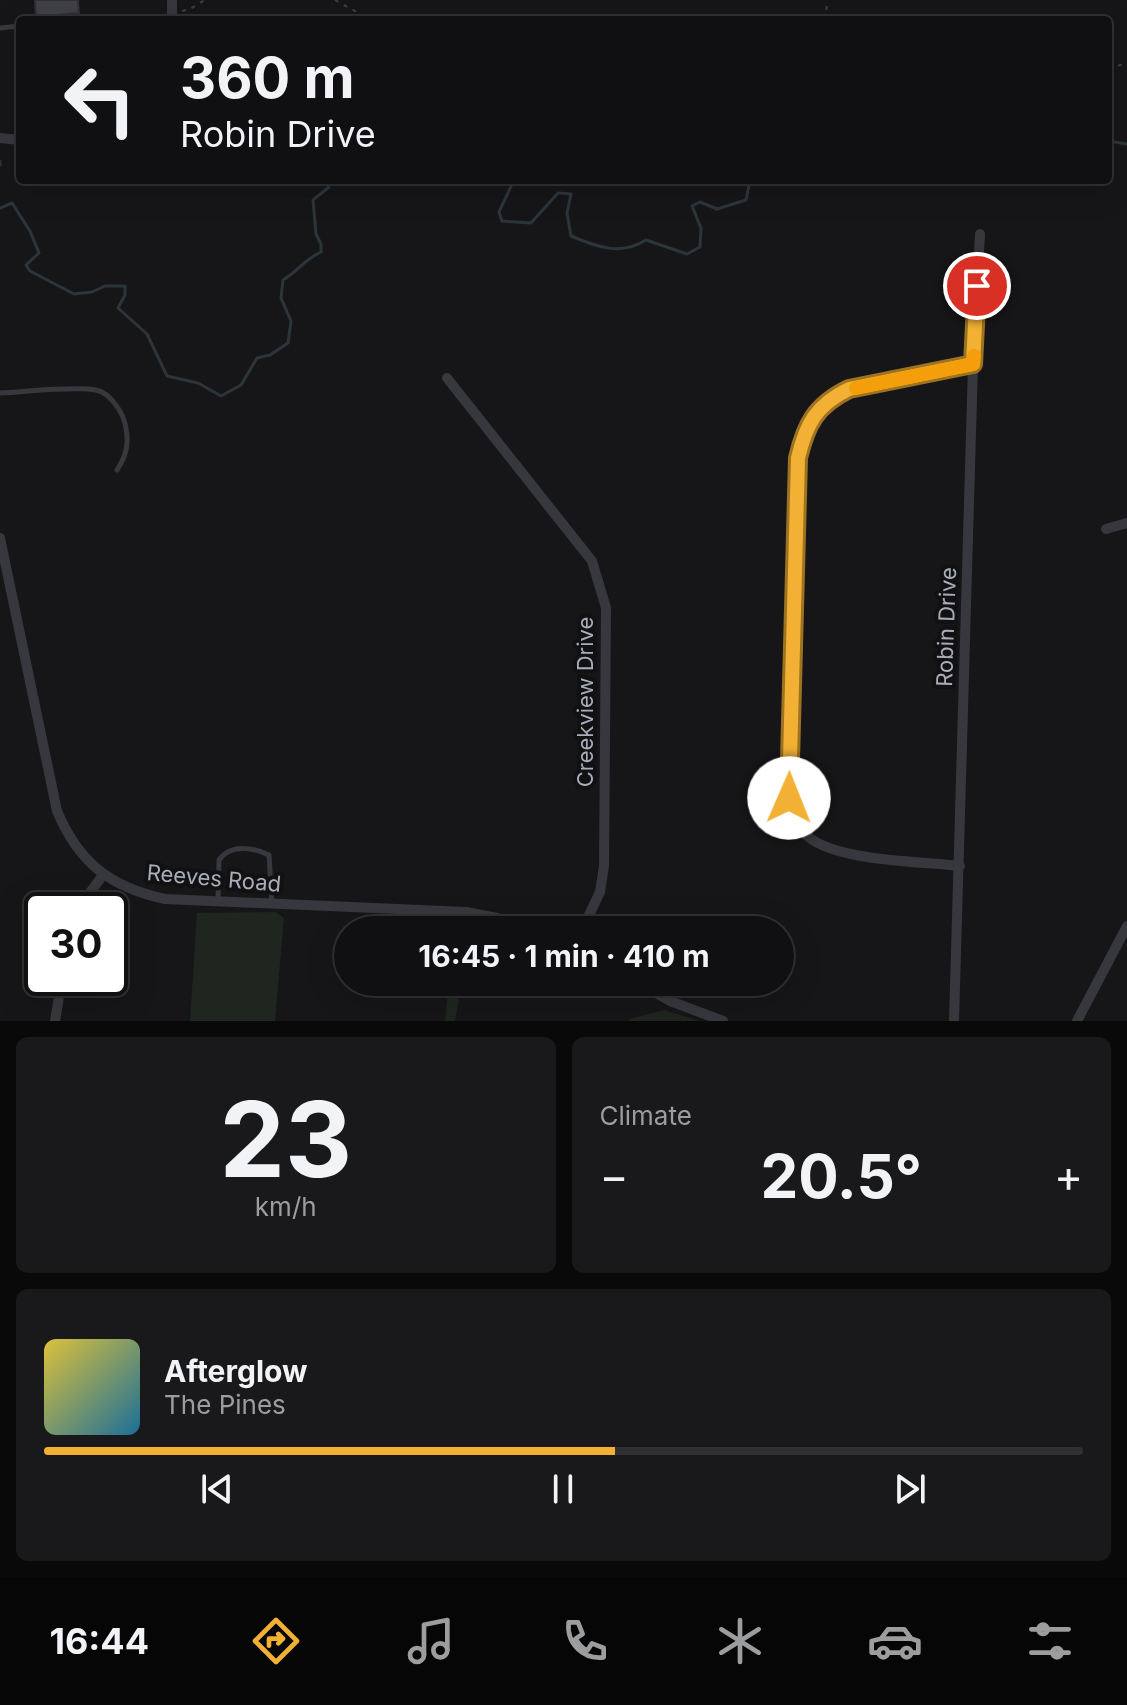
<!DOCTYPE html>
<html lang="en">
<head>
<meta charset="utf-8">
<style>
	:root { --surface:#101012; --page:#19191b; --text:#f1f3f6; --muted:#9c9d9f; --line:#303032; --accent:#f2b134 }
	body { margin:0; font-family:Inter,sans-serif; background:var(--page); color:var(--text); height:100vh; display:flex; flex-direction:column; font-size:30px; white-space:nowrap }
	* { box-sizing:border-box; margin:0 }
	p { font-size:26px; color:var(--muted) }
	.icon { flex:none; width:44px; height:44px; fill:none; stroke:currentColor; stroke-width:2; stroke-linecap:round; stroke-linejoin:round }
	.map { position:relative; height:1021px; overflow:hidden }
	.panel { display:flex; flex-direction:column; gap:16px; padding:16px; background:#09090a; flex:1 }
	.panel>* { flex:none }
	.hud { position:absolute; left:16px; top:16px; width:1096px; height:168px; border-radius:8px; box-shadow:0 8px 32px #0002,0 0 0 2px var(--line); background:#101012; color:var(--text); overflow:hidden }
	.speed { position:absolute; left:24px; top:892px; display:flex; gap:16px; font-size:40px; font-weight:700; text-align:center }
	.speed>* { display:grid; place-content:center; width:104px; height:104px; border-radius:50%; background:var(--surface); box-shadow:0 8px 32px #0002,0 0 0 2px var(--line); line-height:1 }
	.speed .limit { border:4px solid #111; border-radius:12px; background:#fff; color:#111 }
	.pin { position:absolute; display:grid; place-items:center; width:68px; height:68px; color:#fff; margin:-34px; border:4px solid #fff; border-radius:50%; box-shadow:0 2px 8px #0007 }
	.me { position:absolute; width:88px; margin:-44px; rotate:1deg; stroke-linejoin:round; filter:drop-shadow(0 0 6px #0008) }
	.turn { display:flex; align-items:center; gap:28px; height:168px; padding:0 32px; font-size:36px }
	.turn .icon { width:104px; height:104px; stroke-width:2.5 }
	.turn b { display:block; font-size:56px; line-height:68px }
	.big { font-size:60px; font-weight:700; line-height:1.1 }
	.panel .widget { flex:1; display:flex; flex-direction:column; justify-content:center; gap:12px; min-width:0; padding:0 28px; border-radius:12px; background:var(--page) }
	.panel .dial { align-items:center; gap:0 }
	.dial b { font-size:104px; line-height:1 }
	.song { display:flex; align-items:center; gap:24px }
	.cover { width:96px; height:96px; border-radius:12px; background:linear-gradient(135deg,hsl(50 70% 55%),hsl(200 70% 35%)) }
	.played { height:8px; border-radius:4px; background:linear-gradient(90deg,var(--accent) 55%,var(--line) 55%) }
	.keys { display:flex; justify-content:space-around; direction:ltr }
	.heat { display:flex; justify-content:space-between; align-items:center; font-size:44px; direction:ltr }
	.panel .tiles { flex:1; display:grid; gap:16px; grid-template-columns:1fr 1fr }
	.widget:last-child { grid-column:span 2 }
	.trip { position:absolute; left:334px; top:916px; width:460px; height:80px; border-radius:40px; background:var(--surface); box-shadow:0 8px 32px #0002,0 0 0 2px var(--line); font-weight:700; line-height:80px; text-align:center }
	.tabs { display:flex; height:128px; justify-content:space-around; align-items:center; background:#060607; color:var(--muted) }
	.tabs .icon { width:56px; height:56px }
	.tabs .active { color:var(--accent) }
	.tabs b { font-size:36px; color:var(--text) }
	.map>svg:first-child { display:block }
	.green { fill:#1e261f }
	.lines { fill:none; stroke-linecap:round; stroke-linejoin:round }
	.stream { stroke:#2c353c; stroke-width:3 }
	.building { fill:#404145; stroke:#303034; stroke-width:2 }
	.path { stroke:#3d3f44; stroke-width:2; stroke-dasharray:4 6; stroke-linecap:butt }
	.service { stroke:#37383d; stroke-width:5 }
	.minor { stroke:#37383d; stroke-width:10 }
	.route-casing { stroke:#9d7322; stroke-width:20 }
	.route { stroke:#f2b134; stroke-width:14 }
	.slow { stroke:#f59e0b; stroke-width:14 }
	.labels { text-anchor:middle; stroke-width:8; stroke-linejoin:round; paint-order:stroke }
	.street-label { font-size:22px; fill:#a8adb8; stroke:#111113 }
</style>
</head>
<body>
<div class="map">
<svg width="1127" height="1021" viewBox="0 0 1127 1021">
	<rect width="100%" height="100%" fill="#161618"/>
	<!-- green -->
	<g class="green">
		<path d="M275 912 284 918 275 1021H190L197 913Z"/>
		<path d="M449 982H462L455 1021H445Z"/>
		<path d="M664 1010 699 1021H628L630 1019Z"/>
	</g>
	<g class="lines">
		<!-- stream -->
		<g class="stream">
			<path d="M1108 141 1127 144"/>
			<path d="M0 161V165"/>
			<path d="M514 180 499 212 502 221 531 223 558 193 571 194 567 213 571 236C597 247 621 256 646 240L687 254 700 247 701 228 692 206 700 202 717 209 746 200 750 180"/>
			<path d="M0 208 12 203 30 231 39 253 26 265 30 271 74 294 92 292 105 286H125V295L118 308 147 334 167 376 198 383 221 396 241 385 257 358 270 355 288 343 291 321 281 298 283 280C298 271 305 259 321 252V244L316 234 313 200 329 187 327 180"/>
		</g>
	</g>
	<!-- building -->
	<path class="building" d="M35 0H78L79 13 36 17Z"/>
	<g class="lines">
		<!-- path -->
		<g class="path">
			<path d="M335 0 371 20"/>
			<path d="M182 11 190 9 205 0"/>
			<path d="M826 20 827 0"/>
			<path d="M1108 67 1127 64"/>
		</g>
		<!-- service -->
		<g class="service">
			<path d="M0 28 20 26"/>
			<path d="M0 393C25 392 73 386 96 390 111 393 124 414 126 428 129 445 126 456 117 470"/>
			<path d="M218 900 219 860C230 844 253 847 269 855L272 904"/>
		</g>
		<!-- minor -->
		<g class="minor">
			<path d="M172 0V20"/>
			<path d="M0 138 20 140"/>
			<path d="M447 378 592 561 606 608 604 866 600 892 582 930"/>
			<path d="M1106 529 1127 523"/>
			<path d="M0 538 57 811C79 863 110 887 165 899L466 912 497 918 537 930"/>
			<path d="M960 866C920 861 829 862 803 832 794 823 792 811 789 798L798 458C806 424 816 405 849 389L973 364"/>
			<path d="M77 910 103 875"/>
			<path d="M636 982 670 1001 723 1021"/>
			<path d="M55 1021 62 978"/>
			<path d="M954 1021 973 364 980 234"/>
			<path d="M1077 1021 1127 926"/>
		</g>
	</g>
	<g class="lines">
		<!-- route casing -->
		<g class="route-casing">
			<path id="route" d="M789 798 798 458C806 424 816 405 849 389L973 364 977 286"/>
		</g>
		<!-- route -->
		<use href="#route" class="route"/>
		<!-- slow -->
		<path class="slow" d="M856 388 973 364 974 356"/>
	</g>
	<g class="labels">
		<!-- street labels -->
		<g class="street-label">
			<text transform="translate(946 627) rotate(-88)" y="8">Robin Drive</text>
			<text transform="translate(585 702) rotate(-90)" y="8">Creekview Drive</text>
			<text transform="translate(214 878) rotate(5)" y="8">Reeves Road</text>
		</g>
	</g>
</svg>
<div class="speed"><div class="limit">30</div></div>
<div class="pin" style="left:977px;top:286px;background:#d93025"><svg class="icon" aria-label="arrive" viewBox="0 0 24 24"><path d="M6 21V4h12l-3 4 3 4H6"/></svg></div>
<svg class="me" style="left:789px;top:798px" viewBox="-20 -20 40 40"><circle r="19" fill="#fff"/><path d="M0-13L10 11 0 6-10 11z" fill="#f2b134"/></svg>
<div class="trip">16:45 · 1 min · 410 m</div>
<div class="hud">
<div class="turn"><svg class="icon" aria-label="left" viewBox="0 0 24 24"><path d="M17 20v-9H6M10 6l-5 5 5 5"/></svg><div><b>360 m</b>Robin Drive</div></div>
</div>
</div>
<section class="panel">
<div class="tiles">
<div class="widget dial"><b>23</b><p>km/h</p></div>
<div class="widget"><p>Climate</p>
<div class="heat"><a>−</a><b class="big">20.5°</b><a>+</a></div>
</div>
<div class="widget">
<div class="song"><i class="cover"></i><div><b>Afterglow</b><p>The Pines</p></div></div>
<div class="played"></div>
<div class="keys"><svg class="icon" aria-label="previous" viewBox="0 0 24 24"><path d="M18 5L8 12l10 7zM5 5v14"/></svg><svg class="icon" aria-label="pause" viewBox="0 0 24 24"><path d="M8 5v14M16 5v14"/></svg><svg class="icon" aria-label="next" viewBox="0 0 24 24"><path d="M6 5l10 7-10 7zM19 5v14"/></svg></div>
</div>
</div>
</section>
<nav class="tabs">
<b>16:44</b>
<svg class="icon active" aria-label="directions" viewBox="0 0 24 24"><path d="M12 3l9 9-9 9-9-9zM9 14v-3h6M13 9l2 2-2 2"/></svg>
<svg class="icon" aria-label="music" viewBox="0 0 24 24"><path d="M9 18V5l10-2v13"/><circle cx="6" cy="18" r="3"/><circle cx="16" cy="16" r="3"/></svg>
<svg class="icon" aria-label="phone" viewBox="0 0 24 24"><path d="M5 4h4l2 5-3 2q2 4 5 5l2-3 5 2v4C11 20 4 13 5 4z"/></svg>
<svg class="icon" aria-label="climate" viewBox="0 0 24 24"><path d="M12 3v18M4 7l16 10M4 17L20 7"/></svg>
<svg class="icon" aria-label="car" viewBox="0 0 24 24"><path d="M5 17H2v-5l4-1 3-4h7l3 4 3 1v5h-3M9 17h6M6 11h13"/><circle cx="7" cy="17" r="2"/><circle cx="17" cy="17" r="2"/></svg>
<svg class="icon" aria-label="filters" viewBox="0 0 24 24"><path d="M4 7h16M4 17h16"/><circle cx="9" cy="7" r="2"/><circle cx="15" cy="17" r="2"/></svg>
</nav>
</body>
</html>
